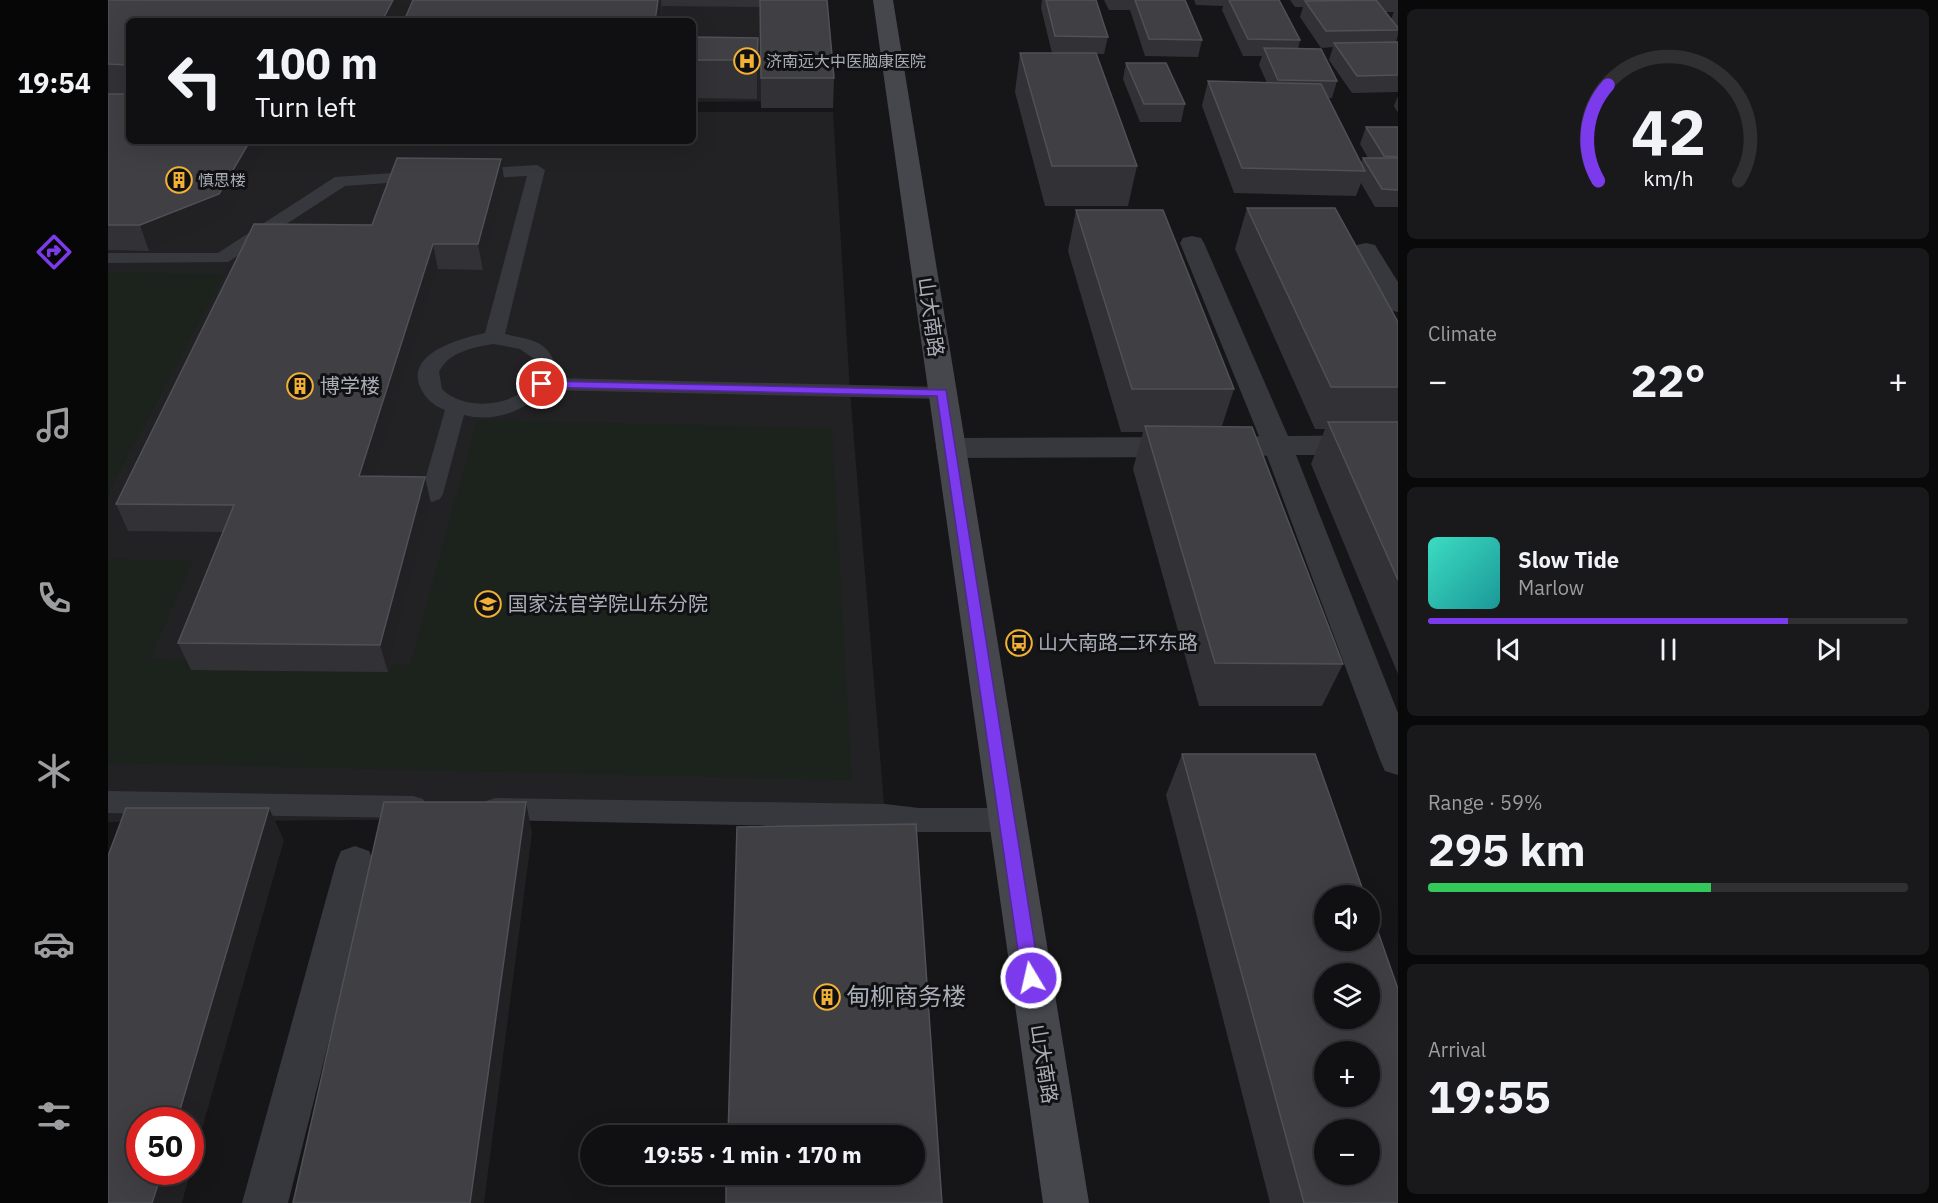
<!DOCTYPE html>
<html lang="en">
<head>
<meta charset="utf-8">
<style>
	:root { --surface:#101012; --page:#19191b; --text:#f1f3f6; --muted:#9c9d9f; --line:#303032; --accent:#7c3aed }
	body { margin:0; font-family:"IBM Plex Sans","Noto Sans SC",sans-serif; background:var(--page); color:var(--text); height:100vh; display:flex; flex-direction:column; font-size:22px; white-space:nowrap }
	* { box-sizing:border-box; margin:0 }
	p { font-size:20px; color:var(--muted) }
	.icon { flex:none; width:33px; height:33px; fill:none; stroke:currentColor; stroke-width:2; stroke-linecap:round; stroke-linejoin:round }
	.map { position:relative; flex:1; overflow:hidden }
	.sheet { display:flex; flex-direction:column; gap:9px; padding:9px; background:#09090a; width:540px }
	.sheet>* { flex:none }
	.top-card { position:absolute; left:18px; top:18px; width:570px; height:126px; border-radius:9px; box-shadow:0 6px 24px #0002,0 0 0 2px var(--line); background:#101012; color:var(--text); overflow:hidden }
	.tools { position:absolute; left:1206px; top:885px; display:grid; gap:12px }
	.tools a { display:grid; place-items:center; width:66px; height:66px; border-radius:50%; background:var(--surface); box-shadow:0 6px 24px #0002,0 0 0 2px var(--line); font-size:30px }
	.speed { position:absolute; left:18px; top:1107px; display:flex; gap:12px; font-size:30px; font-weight:700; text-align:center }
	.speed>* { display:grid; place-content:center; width:78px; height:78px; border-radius:50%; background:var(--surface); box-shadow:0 6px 24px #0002,0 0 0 2px var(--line); line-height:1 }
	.speed .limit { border:9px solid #d22; background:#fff; color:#111 }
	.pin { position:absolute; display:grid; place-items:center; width:51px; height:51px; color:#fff; margin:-26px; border:3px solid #fff; border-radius:50%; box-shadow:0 2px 6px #0007 }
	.me { position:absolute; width:66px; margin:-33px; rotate:351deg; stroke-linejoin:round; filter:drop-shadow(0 0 4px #0008) }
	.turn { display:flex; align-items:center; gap:21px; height:126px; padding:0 30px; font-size:27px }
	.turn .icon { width:78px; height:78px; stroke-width:2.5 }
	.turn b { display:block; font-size:42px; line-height:51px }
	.big { font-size:45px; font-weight:700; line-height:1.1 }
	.sheet .widget { flex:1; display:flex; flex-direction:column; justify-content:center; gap:9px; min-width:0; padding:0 21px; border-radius:9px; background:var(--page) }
	.sheet .dial { align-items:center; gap:0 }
	.dial svg { height:156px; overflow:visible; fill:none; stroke:var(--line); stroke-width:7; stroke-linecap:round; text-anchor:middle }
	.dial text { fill:var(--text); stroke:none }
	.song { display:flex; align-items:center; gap:18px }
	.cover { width:72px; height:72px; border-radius:9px; background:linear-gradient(135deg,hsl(170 70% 55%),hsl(180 70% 35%)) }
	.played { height:6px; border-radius:3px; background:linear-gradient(90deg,var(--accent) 75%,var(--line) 75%) }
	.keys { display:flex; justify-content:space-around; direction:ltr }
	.heat { display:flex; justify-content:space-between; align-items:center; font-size:33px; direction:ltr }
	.charge { height:9px; border-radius:4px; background:linear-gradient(90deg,#34c759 59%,var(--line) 0) }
	.trip { position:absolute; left:472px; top:1125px; width:345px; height:60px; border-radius:30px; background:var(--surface); box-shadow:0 6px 24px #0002,0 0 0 2px var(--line); font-weight:700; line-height:60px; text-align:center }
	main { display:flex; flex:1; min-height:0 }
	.dock { display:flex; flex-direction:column; width:108px; justify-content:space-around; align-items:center; background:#060607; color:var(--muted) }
	.dock .icon { width:42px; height:42px }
	.dock .active { color:var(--accent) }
	.dock b { font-size:27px; color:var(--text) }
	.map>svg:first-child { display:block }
	.built { fill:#222225 }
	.green { fill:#1c231d }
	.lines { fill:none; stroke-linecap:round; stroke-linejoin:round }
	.service { fill:#37383d; fill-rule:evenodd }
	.minor { fill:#37383d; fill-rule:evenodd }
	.secondary { fill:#45474d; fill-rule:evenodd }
	.wall { fill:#323236; fill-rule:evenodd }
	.shaded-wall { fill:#212124 }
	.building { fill:#3f3f44; stroke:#4f5156; stroke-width:1.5; fill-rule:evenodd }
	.route { fill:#7c3aed; stroke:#51269a; stroke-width:1.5 }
	.labels { text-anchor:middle; stroke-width:6; stroke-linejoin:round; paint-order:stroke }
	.far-poi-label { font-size:16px; fill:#a8adb8; stroke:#111113; text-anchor:start }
	.street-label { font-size:20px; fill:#a8adb8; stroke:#111113 }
	.poi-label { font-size:20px; fill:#a8adb8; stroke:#111113; text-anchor:start }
	.near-poi-label { font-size:24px; fill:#a8adb8; stroke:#111113; text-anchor:start }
</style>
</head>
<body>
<main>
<nav class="dock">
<b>19:54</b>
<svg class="icon active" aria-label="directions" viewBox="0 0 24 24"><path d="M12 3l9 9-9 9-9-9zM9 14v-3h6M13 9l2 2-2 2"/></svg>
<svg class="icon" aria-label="music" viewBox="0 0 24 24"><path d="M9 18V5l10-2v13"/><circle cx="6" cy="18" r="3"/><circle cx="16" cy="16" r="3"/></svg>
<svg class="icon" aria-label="phone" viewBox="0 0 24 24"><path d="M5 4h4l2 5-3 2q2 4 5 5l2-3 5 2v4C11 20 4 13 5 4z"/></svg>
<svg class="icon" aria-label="climate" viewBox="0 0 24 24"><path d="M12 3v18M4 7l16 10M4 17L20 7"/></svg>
<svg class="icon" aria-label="car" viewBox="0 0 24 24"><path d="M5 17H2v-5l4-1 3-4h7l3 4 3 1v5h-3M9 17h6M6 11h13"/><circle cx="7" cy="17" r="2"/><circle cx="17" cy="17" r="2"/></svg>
<svg class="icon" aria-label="filters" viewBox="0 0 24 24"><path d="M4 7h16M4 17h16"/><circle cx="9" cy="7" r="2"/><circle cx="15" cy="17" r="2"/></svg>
</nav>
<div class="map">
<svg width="1290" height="1203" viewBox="0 0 1290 1203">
	<rect width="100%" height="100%" fill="#161618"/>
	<!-- built -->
	<g class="built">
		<path d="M319 0H690L696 101 585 102V21H309Z"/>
		<path d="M0 112 21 141H585V112H725L742 391 777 816 0 822Z"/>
	</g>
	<!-- green -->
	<g class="green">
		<path d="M0 272 117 274 0 495Z"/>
		<path d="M369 420 724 428 744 780 0 763V559L85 561 42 659 302 665Z"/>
	</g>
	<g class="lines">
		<!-- service -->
		<g class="service">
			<path d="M429 165 437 170 397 334C424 340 442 340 449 371L445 378 834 387 841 388 844 393 841 398 834 399 438 390C416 411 386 423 356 415L335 494 332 499 324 502 316 499 313 494 337 410C326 406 318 399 313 389 295 353 354 338 377 333L419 176 363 179 357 178 355 174 357 170 363 169ZM386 344 412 349 426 359C435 404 361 417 334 389L331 372C340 352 366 347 386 344Z"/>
			<path d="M314 171 320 172 322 176 320 180 237 186 120 262 0 263V253H110L227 177Z"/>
			<path d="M0 791 305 796 315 799 319 807 315 815 305 818 0 813Z"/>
			<path d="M388 798 777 804 811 808H899L909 812 913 820 909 828 899 832H811L777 828 388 820 378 817 374 809 378 801Z"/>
		</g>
		<!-- minor -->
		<g class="minor">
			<path d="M1084 236 1093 238 1096 243 1180 436 1290 435V455H1188L1290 713V775L1277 771 1272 760 1159 456 1140 453 1135 446 1140 439 1151 436 1072 243 1075 238Z"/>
			<path d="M1258 243 1267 245 1290 282V312L1281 310 1246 250 1249 245Z"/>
			<path d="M1075 437 1085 440 1090 447 1085 454 1075 457 843 458 833 455 828 448 833 441 843 438Z"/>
			<path d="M247 846 261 851 266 863 180 1203H134L228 863 233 851Z"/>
		</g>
		<!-- secondary -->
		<path class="secondary" d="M765 0H785L981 1203H935Z"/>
	</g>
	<!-- wall -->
	<g class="wall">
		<path d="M0 0H305L294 21H21V141H163L120 219 41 251 0 250Z"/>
		<path d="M305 0H719L726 78 725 108H653L652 7 554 6V21H296Z"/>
		<path d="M934 0H988L1000 37 996 54H988L1029 166 1020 206H937L907 92 912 53H944L933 8Z"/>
		<path d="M996 0H1077L1094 40 1090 57 1037 56 1022 10H1001Z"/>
		<path d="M1086 0H1171L1192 40 1190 49 1229 81 1224 98H1220L1253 163 1255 158H1260L1252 144 1258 127H1290V207H1267L1253 183 1248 196 1126 193 1094 106 1100 81 1159 83 1151 65 1154 56H1135L1114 10 1115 6 1088 5Z"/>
		<path d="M1182 0H1290V35L1288 42H1290V92L1244 93 1221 60 1225 47 1213 48 1192 17 1195 7H1187ZM1278 12H1286L1283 19Z"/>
		<path d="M585 37 650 38 649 99 585 98Z"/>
		<path d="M1018 63 1077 104 1073 122H1032L1015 79Z"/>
		<path d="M1290 96V113L1286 106Z"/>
		<path d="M397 184 375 270 330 269 267 476 317 477 323 504 280 672 83 670 70 643 115 532 20 531 8 504Z"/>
		<path d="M1139 208 1290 322V674L1203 464 1217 429H1207L1127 249Z"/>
		<path d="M968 210 1126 389 1114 426 1235 664 1214 706H1091L1025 469 1035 432H1013L960 251Z"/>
		<path d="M1074 754 1290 1203H1162L1058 795Z"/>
	</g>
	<!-- shaded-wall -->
	<g class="shaded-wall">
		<path d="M285 0H305L294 21H274Z"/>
		<path d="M550 0H553L554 21H547Z"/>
		<path d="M650 38V76L649 99V60Z"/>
		<path d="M142 141H163L120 219 41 251 32 225Z"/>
		<path d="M393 159 397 184 375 270 370 244Z"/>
		<path d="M325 244 330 269 259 503 251 476Z"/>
		<path d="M317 477 323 504 280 672 272 645Z"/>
		<path d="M418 802 424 833 376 1203H362Z"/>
		<path d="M161 808 176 840 82 1171V1120H69Z"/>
		<path d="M54 1172H82L74 1203H44Z"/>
	</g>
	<!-- building -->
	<g class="building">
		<path d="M0 0H285L274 21H21V65L0 64Z"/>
		<path d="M305 0H550L547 21H296Z"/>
		<path d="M652 0H719L726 78H653Z"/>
		<path d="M938 0H988L1000 37 947 36Z"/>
		<path d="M1027 0H1077L1094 40 1041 39Z"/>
		<path d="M1121 0H1171L1192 40 1140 39Z"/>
		<path d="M1268 0 1290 28V30L1218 31 1197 1Z"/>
		<path d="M585 37 650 38 649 60H585Z"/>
		<path d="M1290 42V75L1249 76 1226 43Z"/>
		<path d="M1156 48 1213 49 1229 81 1170 80Z"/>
		<path d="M912 53H988L1029 166H944Z"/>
		<path d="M1018 63H1058L1077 104H1036Z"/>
		<path d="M1100 81 1213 84 1257 171 1134 168Z"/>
		<path d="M0 94H21V141H142L111 194 32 225H0Z"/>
		<path d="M1258 127H1290V157L1276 156Z"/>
		<path d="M289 158 393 159 370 244H325L251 476 317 477 272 645 70 643 126 505 8 504 146 224 264 225Z"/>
		<path d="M1255 158H1290V190L1274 189Z"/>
		<path d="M1139 208H1227L1290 322V387H1223Z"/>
		<path d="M968 210H1055L1126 389H1024Z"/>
		<path d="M1220 422H1290V580Z"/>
		<path d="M1037 426 1144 427 1235 664 1107 663Z"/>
		<path d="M1074 754H1207L1257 896H1216V940H1262V909L1290 989V1203H1196ZM1216 974H1262V1018H1216ZM1216 1052H1262V1096H1216ZM1216 1130H1262V1174H1216Z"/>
		<path d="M276 802H418L362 1203H185Z"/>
		<path d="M18 808H161L69 1120H32V1172H54L44 1203H0V856Z"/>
		<path d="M808 824 834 1203H618V1174H807V1136H620L629 827Z"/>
	</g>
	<!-- route -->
	<path class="route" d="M434 381 838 390 932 978 929 983 923 986 917 983 914 978 829 396 430 387 429 384Z"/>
	<!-- icons -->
	<defs>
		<g id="hospital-ring" transform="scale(1.35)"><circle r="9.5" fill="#111113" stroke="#f2b134" stroke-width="1.5"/><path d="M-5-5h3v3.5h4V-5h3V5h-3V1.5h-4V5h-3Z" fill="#f2b134"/></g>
		<g id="building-ring" transform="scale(1.35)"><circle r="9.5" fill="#111113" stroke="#f2b134" stroke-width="1.5"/><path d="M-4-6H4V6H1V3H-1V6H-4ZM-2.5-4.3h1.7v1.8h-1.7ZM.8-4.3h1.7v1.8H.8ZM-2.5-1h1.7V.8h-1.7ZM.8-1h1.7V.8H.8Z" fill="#f2b134"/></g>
		<g id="university-ring" transform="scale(1.35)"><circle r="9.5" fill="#111113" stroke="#f2b134" stroke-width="1.5"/><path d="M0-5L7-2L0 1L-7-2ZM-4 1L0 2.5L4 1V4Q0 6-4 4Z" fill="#f2b134"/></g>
		<g id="bus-ring" transform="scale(1.35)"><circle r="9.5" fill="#111113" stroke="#f2b134" stroke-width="1.5"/><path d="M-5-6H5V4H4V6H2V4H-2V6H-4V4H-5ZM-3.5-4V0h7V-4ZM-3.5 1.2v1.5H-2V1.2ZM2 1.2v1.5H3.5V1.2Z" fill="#f2b134"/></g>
	</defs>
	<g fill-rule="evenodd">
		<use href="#hospital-ring" x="639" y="61"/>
		<use href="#building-ring" x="71" y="180"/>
		<use href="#building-ring" x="192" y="386"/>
		<use href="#university-ring" x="380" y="604"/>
		<use href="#bus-ring" x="911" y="643"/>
		<use href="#building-ring" x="719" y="997"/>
	</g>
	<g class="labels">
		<!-- far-poi labels -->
		<g class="far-poi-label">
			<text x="658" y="67">济南远大中医脑康医院</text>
			<text x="90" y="186">慎思楼</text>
		</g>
		<!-- street labels -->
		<g class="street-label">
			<text transform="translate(823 317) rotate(82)" y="7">山大南路</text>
			<text transform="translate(936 1064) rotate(81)" y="7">山大南路</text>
		</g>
		<!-- poi labels -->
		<g class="poi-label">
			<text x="212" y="393">博学楼</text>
			<text x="400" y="611">国家法官学院山东分院</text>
			<text x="930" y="650">山大南路二环东路</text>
		</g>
		<!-- near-poi labels -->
		<g class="near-poi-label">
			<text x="738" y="1005">甸柳商务楼</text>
		</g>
	</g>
</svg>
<div class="tools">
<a><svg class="icon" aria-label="sound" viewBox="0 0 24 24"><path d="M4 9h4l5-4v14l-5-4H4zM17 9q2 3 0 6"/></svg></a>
<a><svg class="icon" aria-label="layers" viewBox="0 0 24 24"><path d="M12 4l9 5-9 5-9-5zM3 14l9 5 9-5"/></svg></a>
<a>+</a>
<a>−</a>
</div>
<div class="speed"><div class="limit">50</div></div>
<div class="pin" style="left:434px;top:384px;background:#d93025"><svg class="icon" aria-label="arrive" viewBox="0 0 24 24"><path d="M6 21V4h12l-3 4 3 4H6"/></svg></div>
<svg class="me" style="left:923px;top:978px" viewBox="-20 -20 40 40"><circle r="17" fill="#7c3aed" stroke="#fff" stroke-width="3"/><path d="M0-11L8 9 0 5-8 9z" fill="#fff"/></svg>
<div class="trip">19:55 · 1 min · 170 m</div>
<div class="top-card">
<div class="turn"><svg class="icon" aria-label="left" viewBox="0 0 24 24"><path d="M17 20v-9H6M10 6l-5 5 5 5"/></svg><div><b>100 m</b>Turn left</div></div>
</div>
</div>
<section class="sheet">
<div class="widget dial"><svg viewBox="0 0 100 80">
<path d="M14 69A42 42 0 1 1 86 69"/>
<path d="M14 69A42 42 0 0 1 19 20" stroke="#7c3aed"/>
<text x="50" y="56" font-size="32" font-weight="700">42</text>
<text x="50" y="72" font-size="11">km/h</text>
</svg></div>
<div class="widget"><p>Climate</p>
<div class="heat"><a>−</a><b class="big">22°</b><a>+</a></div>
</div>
<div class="widget">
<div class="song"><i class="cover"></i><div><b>Slow Tide</b><p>Marlow</p></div></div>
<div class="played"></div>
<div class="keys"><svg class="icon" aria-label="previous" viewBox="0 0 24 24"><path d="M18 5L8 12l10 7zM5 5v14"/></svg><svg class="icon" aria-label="pause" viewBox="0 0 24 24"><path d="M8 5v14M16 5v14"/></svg><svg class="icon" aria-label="next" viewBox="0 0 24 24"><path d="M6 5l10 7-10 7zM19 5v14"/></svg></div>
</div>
<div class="widget"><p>Range · 59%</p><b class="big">295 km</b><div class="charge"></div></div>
<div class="widget"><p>Arrival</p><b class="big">19:55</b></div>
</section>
</main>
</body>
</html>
